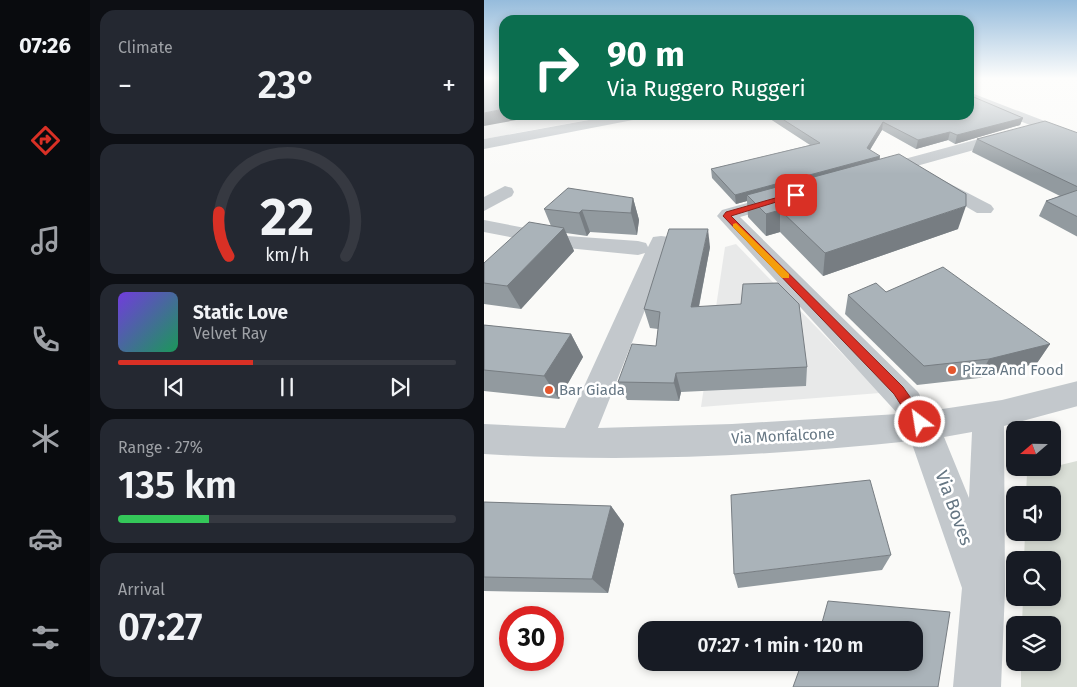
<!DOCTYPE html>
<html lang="en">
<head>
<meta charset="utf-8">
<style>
	:root { --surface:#171b24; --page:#242831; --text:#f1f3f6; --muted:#9ea1a6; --line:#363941; --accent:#d93025 }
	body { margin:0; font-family:"Fira Sans",sans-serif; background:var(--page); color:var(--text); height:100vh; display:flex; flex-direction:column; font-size:19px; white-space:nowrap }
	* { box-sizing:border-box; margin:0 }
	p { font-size:16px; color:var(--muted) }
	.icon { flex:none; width:28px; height:28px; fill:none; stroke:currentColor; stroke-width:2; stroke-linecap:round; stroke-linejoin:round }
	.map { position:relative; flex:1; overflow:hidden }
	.panel { display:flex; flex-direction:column; gap:10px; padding:10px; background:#0d0f14; width:394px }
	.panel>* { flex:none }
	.top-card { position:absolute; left:15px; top:15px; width:475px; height:105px; border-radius:15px; box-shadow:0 2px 8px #0003; background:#0b6e4f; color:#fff; overflow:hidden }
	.needle { width:32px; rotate:250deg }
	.controls { position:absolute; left:522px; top:421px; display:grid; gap:10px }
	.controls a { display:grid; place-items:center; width:55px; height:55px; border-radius:10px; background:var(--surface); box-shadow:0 2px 8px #0003; font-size:25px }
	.speed { position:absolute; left:15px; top:606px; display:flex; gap:10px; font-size:25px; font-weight:700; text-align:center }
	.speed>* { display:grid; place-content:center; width:65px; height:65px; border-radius:50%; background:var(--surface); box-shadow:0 2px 8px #0003; line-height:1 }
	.speed .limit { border:8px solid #d22; background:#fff; color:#111 }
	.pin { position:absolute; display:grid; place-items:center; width:42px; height:42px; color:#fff; margin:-21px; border-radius:10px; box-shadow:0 2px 8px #0006 }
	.me { position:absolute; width:55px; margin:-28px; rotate:329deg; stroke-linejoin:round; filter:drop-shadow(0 0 4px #0008) }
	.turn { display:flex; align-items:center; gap:18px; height:105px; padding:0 25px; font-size:22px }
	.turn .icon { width:65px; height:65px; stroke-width:2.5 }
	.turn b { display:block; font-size:35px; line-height:42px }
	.big { font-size:38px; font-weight:600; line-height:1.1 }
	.panel .widget { flex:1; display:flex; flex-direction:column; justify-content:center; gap:8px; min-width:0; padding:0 18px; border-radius:15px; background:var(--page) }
	.panel .dial { align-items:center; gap:0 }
	.dial svg { height:130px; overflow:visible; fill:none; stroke:var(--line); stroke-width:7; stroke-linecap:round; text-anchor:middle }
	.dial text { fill:var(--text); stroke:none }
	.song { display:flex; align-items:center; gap:15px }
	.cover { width:60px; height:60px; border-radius:8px; background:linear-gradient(135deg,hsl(260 70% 55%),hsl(150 70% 35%)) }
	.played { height:5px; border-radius:2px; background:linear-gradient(90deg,var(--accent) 40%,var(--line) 40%) }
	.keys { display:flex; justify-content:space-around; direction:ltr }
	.heat { display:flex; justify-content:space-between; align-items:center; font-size:28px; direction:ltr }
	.charge { height:8px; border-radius:4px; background:linear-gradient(90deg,#34c759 27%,var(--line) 0) }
	.trip { position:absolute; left:154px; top:621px; width:285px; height:50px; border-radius:15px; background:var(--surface); box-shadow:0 2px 8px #0003; font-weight:600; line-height:50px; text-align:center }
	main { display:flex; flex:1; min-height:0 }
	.tabs { display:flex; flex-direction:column; width:90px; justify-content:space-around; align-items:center; background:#090b0e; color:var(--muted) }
	.tabs .icon { width:35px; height:35px }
	.tabs .selected { color:var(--accent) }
	.tabs b { font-size:22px; color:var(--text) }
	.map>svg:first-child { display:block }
	.built { fill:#e8e9e9 }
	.green { fill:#dadfd7 }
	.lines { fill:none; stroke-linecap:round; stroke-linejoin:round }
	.minor { fill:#c3c8cc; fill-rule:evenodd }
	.wall { fill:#929a9f }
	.shaded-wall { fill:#777d82 }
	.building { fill:#aab3b9; stroke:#777d82 }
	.route { fill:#d93025; stroke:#8d1f18 }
	.slow { fill:#f59e0b }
	.poi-dot { fill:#e4572e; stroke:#fff; stroke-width:2 }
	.labels { text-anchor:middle; stroke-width:5; stroke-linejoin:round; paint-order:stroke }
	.poi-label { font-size:15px; fill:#657683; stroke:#fff; text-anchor:start }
	.street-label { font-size:15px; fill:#657683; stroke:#fff }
	.near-street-label { font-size:18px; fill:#657683; stroke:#fff }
</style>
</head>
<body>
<main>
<nav class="tabs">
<b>07:26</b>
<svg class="icon selected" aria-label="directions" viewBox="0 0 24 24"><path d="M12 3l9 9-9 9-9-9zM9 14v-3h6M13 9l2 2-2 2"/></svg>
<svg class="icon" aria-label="music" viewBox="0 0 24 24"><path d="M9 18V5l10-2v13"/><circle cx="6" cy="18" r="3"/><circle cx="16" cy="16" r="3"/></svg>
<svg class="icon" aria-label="phone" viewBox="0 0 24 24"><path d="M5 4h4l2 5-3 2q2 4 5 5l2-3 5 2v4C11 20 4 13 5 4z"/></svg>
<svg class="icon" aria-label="climate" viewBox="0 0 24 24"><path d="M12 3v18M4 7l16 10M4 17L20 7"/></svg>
<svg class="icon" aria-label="car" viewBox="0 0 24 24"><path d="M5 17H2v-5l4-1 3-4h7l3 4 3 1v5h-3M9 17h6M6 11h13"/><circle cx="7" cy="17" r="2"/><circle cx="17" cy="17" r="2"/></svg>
<svg class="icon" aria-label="filters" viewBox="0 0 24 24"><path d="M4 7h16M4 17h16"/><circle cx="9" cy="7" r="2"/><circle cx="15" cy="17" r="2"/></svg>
</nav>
<section class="panel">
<div class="widget"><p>Climate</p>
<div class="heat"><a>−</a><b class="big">23°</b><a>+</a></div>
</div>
<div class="widget dial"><svg viewBox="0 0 100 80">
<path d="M14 69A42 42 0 1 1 86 69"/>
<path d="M14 69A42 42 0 0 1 8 42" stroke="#d93025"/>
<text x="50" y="56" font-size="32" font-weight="700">22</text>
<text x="50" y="72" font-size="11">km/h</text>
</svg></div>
<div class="widget">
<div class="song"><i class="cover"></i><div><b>Static Love</b><p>Velvet Ray</p></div></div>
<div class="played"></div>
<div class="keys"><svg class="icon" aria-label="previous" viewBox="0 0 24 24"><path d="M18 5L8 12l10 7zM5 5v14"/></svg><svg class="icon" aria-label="pause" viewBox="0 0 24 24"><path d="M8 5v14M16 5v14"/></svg><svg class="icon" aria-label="next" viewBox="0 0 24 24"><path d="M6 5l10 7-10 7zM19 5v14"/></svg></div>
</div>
<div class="widget"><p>Range · 27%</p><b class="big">135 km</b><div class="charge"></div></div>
<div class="widget"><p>Arrival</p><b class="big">07:27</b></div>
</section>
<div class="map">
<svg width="594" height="687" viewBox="0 0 594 687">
	<rect width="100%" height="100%" fill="#fafaf8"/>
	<!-- built -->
	<g class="built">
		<path d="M0 78 20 115H131L0 139Z"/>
		<path d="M252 244 396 393 217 407 241 247Z"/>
	</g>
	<!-- green -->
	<path class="green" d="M593 461V687H537V663L569 662V625H538L539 598H569V560H540L541 533 569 532V495H542L543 473Z"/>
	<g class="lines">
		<!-- minor -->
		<g class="minor">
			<path d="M485 92 594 134V144L485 101Z"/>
			<path d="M132 115H161L154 119 0 149V139Z"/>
			<path d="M528 130 536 135 533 138 393 177 387 176 384 172 387 168Z"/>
			<path d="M449 175 507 205 510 209 507 213H493L443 184 440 180 443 176Z"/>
			<path d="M21 186 28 188 30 192 28 196 0 211V197Z"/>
			<path d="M299 193 306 195 308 199 306 203 256 217 434 392 445 411 518 400 594 381V406L520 426 521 590 517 687H469L478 588 427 441C286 456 142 463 0 454V424L81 428 161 253 154 255 83 248 0 232V220L83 236 154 241 162 243 164 247 169 237 177 236 185 237 188 242 114 428 248 424 414 414 233 216 238 210ZM488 432 485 498 460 437Z"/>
		</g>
	</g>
	<!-- wall -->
	<g class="wall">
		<path d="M280 115H485L539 118 536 125 471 144 464 140 432 149 398 130 386 150 396 159 474 229 339 276 296 232 282 236 264 217 263 201 252 204 228 178 227 169 326 145Z"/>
		<path d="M594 133V237L555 216 562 201 576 196 488 152 493 139Z"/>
		<path d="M149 198 155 220 153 235 106 232 103 236 82 233 90 251 37 309 0 304V263L67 226 60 209Z"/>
		<path d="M226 247 215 307 323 367 322 386 197 392 195 401 143 400 134 382 172 346 174 329 166 328 160 309Z"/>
		<path d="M402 292 566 344 553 363 495 378 433 385 361 314 364 295Z"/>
		<path d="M0 325 87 334 99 357 75 399 0 391Z"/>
		<path d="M0 502 127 506 140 524 124 593 0 591Z"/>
		<path d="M407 555 398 570 254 588 250 574Z"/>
	</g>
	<!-- shaded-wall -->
	<g class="shaded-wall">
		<path d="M20 109V115H60L0 126V113Z"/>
		<path d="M539 118 536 125 471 144 473 135Z"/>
		<path d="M399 122 398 130 382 156 383 148Z"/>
		<path d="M466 132 464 140 432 149 434 140Z"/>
		<path d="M396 156 395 165 263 195V201L252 204 251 195Z"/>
		<path d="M149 198 155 220 153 235 147 213Z"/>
		<path d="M482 206 474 229 339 276 341 253Z"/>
		<path d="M98 210 106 232 103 236 95 213Z"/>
		<path d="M296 210V232L282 236V214Z"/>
		<path d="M80 228 90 251 37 309 23 286Z"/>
		<path d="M224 229 226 247 211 326 207 307Z"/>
		<path d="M87 334 99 357 75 399 60 376Z"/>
		<path d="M566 344 553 363 495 378 505 359Z"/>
		<path d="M192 373 197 392 195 401 190 383Z"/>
		<path d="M127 506 140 524 124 593 108 579Z"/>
	</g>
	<!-- building -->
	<g class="building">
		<path d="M0 78H20V109L0 113Z"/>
		<path d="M485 95 539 118 473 135 466 132 434 140 399 122 383 148 396 156 251 195 227 169 336 143 292 115H485Z"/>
		<path d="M561 121 594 133V187L493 139Z"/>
		<path d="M415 154 482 194V206L341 253 296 210 282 214 263 195Z"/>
		<path d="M84 188 149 198 147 213 98 210 95 213 60 209Z"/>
		<path d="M594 190V217L562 201Z"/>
		<path d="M45 222 80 228 23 286 0 283V263Z"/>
		<path d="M185 229H224L207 307 257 304 259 284 294 283 315 304 323 367 192 373 190 383 134 382 148 344 172 346 176 312 160 309Z"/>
		<path d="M459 267 566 344 505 359 440 366 364 295 392 283 402 292Z"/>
		<path d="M0 325 87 334 60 376 0 370Z"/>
		<path d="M386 480 407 555 250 574 247 495Z"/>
		<path d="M0 502 127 506 108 579 0 577Z"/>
		<path d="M344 601 466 612 454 687H309L317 665 325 669 327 662H430V630H336Z"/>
	</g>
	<!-- sky -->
	<linearGradient id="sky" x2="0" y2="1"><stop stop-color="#96bcdc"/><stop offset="0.45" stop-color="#fdfdfc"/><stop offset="1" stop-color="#fdfdfc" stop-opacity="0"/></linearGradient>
	<rect width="594" height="174" fill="url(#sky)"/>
	<!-- route -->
	<path class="route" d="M309 193 315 195 247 216 419 387 441 418 443 422 441 427H431L410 394 239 216 242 212Z"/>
	<!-- slow -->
	<path class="slow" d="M252 223 305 274V278H298L249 227V224Z"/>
	<!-- markers -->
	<g class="poi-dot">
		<circle cx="468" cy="370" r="5"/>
		<circle cx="65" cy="390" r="5"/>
	</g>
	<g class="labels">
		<!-- poi labels -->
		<g class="poi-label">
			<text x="478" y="375">Pizza And Food</text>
			<text x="75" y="395">Bar Giada</text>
		</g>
		<!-- street labels -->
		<g class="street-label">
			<text transform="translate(299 436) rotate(-3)" y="5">Via Monfalcone</text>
		</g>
		<!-- near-street labels -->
		<g class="near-street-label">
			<text transform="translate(470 508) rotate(70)" y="6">Via Boves</text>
		</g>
	</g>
</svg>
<div class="controls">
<a><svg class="needle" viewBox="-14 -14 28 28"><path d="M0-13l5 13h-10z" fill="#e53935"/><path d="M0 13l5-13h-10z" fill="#9ea1a6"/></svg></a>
<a><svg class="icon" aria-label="sound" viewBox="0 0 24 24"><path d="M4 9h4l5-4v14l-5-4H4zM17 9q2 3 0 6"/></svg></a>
<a><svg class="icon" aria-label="search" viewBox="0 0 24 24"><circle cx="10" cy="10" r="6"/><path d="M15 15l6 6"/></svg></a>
<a><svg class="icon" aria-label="layers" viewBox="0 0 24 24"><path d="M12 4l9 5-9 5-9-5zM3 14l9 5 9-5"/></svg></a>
</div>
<div class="speed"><div class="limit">30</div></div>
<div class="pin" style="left:312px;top:195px;background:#d93025"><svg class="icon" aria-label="arrive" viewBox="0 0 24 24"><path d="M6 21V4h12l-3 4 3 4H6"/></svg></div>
<svg class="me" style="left:436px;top:422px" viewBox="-20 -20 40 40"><circle r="17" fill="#d93025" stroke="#fff" stroke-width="3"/><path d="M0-11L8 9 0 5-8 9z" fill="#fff"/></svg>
<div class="trip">07:27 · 1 min · 120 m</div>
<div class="top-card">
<div class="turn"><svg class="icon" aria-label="right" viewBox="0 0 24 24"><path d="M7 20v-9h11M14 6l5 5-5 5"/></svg><div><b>90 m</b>Via Ruggero Ruggeri</div></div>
</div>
</div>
</main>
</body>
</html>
